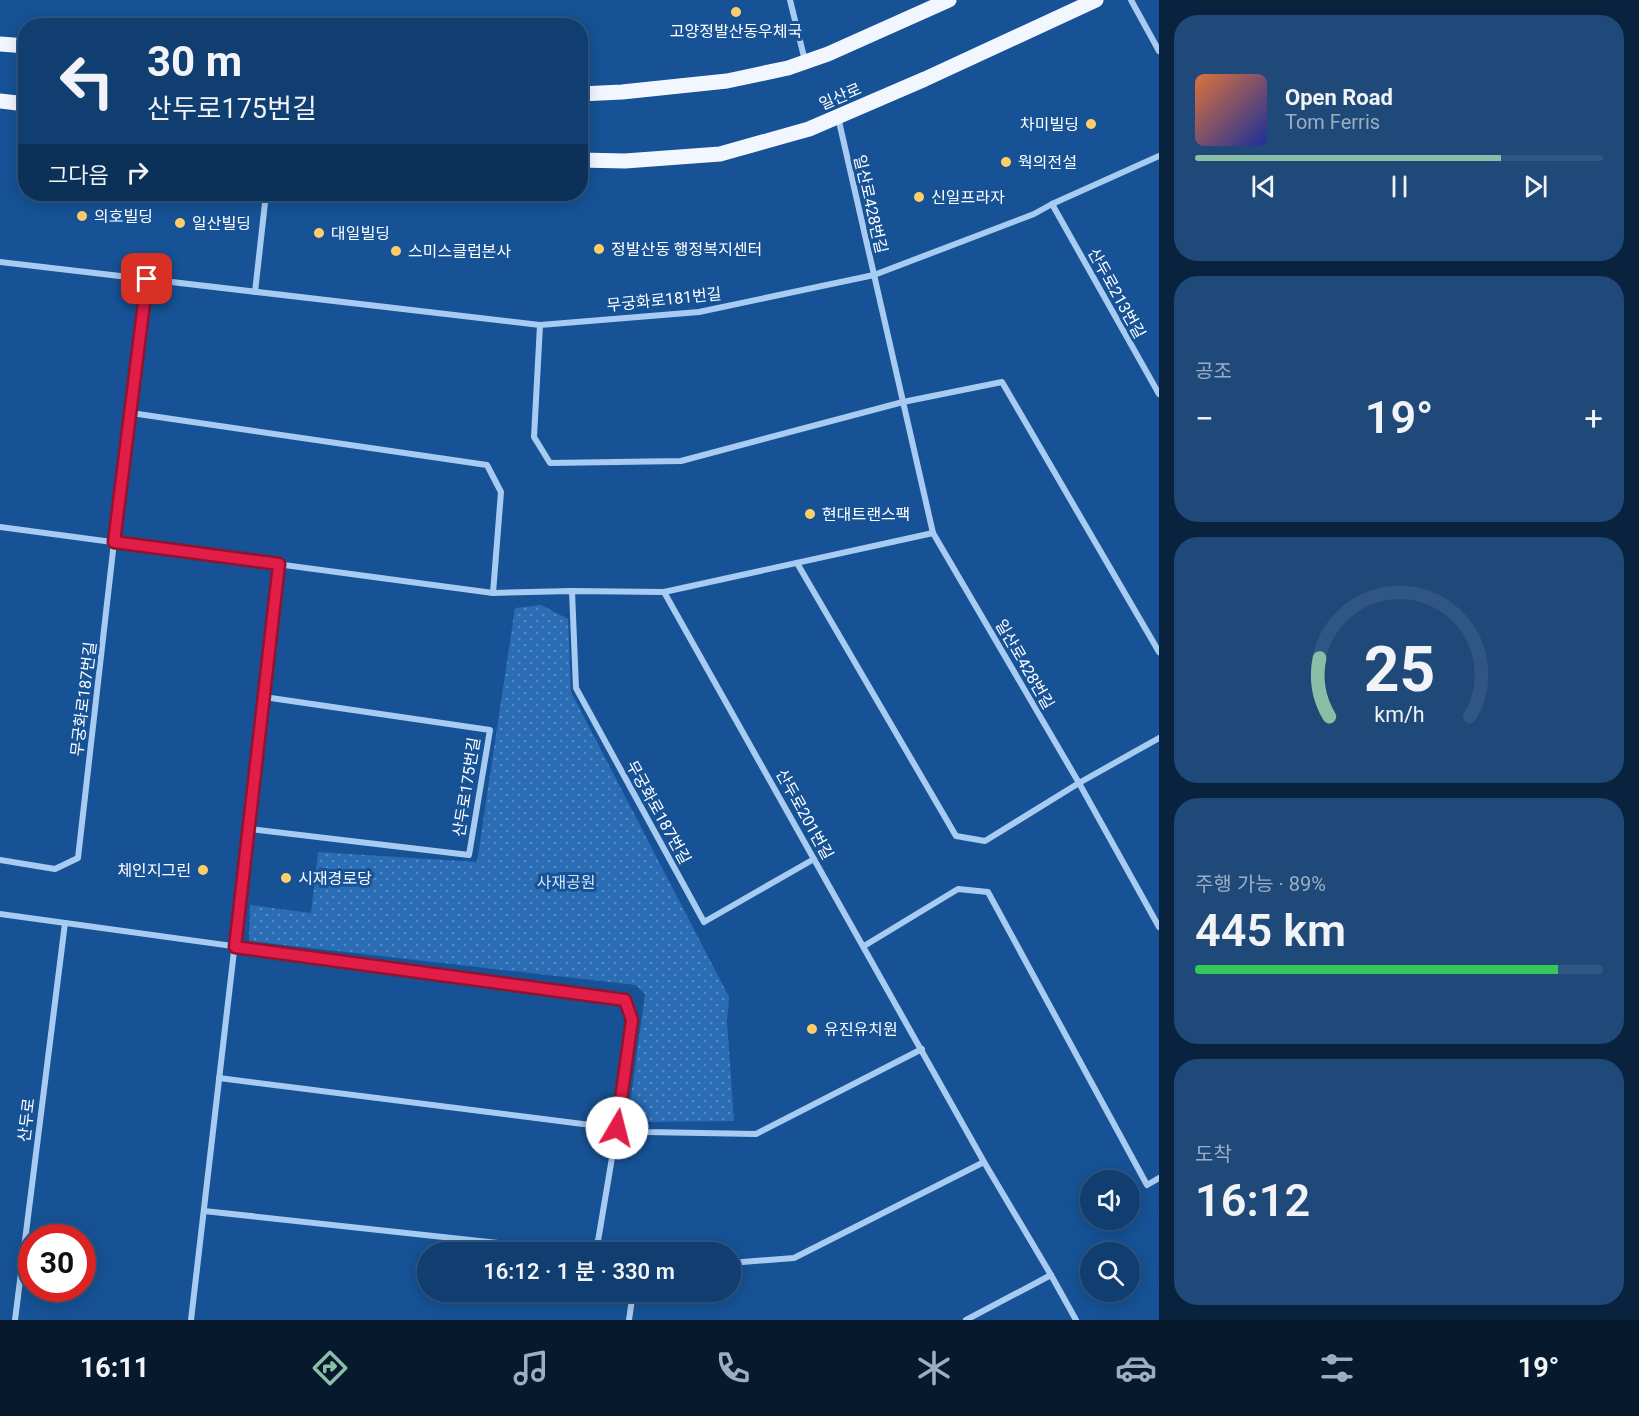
<!DOCTYPE html>
<html lang="ko">
<head>
<meta charset="utf-8">
<style>
	:root { --surface:#103e70; --page:#1e4978; --text:#f1f3f6; --muted:#9caec3; --line:#305783; --accent:#8abfa5 }
	body { margin:0; font-family:Roboto,"Noto Sans KR",sans-serif; background:var(--page); color:var(--text); height:100vh; display:flex; flex-direction:column; font-size:22px; white-space:nowrap }
	* { box-sizing:border-box; margin:0 }
	p { font-size:20px; color:var(--muted) }
	.icon { flex:none; width:33px; height:33px; fill:none; stroke:currentColor; stroke-width:2; stroke-linecap:round; stroke-linejoin:round }
	.map { position:relative; flex:1; overflow:hidden }
	.panel { display:flex; flex-direction:column; gap:15px; padding:15px; background:#09223e; width:480px }
	.panel>* { flex:none }
	.banner { position:absolute; left:18px; top:18px; width:570px; height:183px; border-radius:24px; box-shadow:0 3px 15px #0003,0 0 0 2px var(--line); background:#103e70; color:var(--text); overflow:hidden }
	.tools { position:absolute; left:1080px; top:1170px; display:grid; gap:12px }
	.tools a { display:grid; place-items:center; width:60px; height:60px; border-radius:50%; background:var(--surface); box-shadow:0 3px 15px #0003,0 0 0 2px var(--line); font-size:30px }
	.speed { position:absolute; left:18px; top:1224px; display:flex; gap:12px; font-size:30px; font-weight:700; text-align:center }
	.speed>* { display:grid; place-content:center; width:78px; height:78px; border-radius:50%; background:var(--surface); box-shadow:0 3px 15px #0003,0 0 0 2px var(--line); line-height:1 }
	.speed .limit { border:9px solid #d22; background:#fff; color:#111 }
	.pin { position:absolute; display:grid; place-items:center; width:51px; height:51px; color:#fff; margin:-26px; border-radius:12px; box-shadow:0 3px 9px #0006 }
	.me { position:absolute; width:66px; margin:-33px; rotate:8deg; stroke-linejoin:round; filter:drop-shadow(0 0 4px #0008) }
	.turn { display:flex; align-items:center; gap:21px; height:126px; padding:0 30px; font-size:27px }
	.turn .icon { width:78px; height:78px; stroke-width:2.5 }
	.turn b { display:block; font-size:42px; line-height:51px }
	.then { display:flex; align-items:center; height:57px; padding:0 30px; background:#0003; gap:12px; font-size:22px }
	.big { font-size:45px; font-weight:600; line-height:1.1 }
	.panel .tile { flex:1; display:flex; flex-direction:column; justify-content:center; gap:9px; min-width:0; padding:0 21px; border-radius:24px; background:var(--page) }
	.panel .dial { align-items:center; gap:0 }
	.dial svg { height:156px; overflow:visible; fill:none; stroke:var(--line); stroke-width:7; stroke-linecap:round; text-anchor:middle }
	.dial text { fill:var(--text); stroke:none }
	.song { display:flex; align-items:center; gap:18px }
	.cover { width:72px; height:72px; border-radius:9px; background:linear-gradient(135deg,hsl(20 70% 55%),hsl(230 70% 35%)) }
	.played { height:6px; border-radius:3px; background:linear-gradient(90deg,var(--accent) 75%,var(--line) 75%) }
	.keys { display:flex; justify-content:space-around; direction:ltr }
	.heat { display:flex; justify-content:space-between; align-items:center; font-size:33px; direction:ltr }
	.charge { height:9px; border-radius:4px; background:linear-gradient(90deg,#34c759 89%,var(--line) 0) }
	.trip { position:absolute; left:417px; top:1242px; width:324px; height:60px; border-radius:30px; background:var(--surface); box-shadow:0 3px 15px #0003,0 0 0 2px var(--line); font-weight:600; line-height:60px; text-align:center }
	.tab-bar { display:flex; height:96px; justify-content:space-around; align-items:center; background:#06192d; color:var(--muted) }
	.tab-bar .icon { width:42px; height:42px }
	.tab-bar .on { color:var(--accent) }
	.tab-bar b { font-size:27px; color:var(--text) }
	main { display:flex; flex:1; min-height:0 }
	.map>svg:first-child { display:block }
	.park { fill:url(#park-dots) }
	.lines { fill:none; stroke-linecap:round; stroke-linejoin:round }
	.minor { stroke:#a8cbf1; stroke-width:6 }
	.primary { stroke:#f2f7ff; stroke-width:15 }
	.route-casing { stroke:#92132f; stroke-width:15 }
	.route { stroke:#e11d48; stroke-width:10 }
	.poi-dot { fill:#ffce68; stroke:#165295; stroke-width:2 }
	.labels { text-anchor:middle; stroke-width:6; stroke-linejoin:round; paint-order:stroke }
	.poi-label { font-size:16px; fill:#fff; stroke:#165295; text-anchor:start }
	.street-label { font-size:16px; fill:#fff; stroke:#165295 }
	.park-label { font-size:16px; fill:#cfe5fc; stroke:#165295 }
</style>
</head>
<body>
<main>
<div class="map">
<svg width="1159" height="1320" viewBox="0 0 1159 1320">
	<defs>
		<pattern id="park-dots" width="8" height="8" patternUnits="userSpaceOnUse" patternTransform="scale(1.5)"><rect width="8" height="8" fill="#2a6db4"/><path d="M2 2h.1M6 6h.1" fill="none" stroke="#558ac3" stroke-width="1.8" stroke-linecap="round"/></pattern>
	</defs>
	<rect width="100%" height="100%" fill="#165295"/>
	<!-- park -->
	<path class="park" d="M541 605 568 619 571 692 729 997 727 1021 734 1121 649 1122 640 1121 629 1112 645 994 636 985 249 941 250 905 311 913 318 852 477 862 515 608Z"/>
	<g class="lines">
		<!-- minor -->
		<g class="minor">
			<path d="M790 0 805 61"/>
			<path d="M1131 0 1159 51"/>
			<path d="M838 117 933 533 1079 783 1159 927"/>
			<path d="M1052 204 1159 394"/>
			<path d="M0 262 540 325 699 312 874 275 1034 214 1052 204 1159 156"/>
			<path d="M255 292 266 194"/>
			<path d="M540 325 534 437 550 463 681 461 903 402 1002 382 1159 652"/>
			<path d="M131 413 487 465 501 492 493 593"/>
			<path d="M0 527 493 593 572 591 664 592 933 533"/>
			<path d="M797 563 956 836 985 841 1079 783 1159 738"/>
			<path d="M572 591 576 688 704 922 814 859"/>
			<path d="M664 592 984 1162 1051 1275 1076 1320"/>
			<path d="M249 829 469 855 490 730 264 697"/>
			<path d="M0 860 55 869 78 858 114 542 147 279"/>
			<path d="M0 914 625 1000 632 1020 617 1128 598 1241 582 1252 204 1211"/>
			<path d="M864 946 958 889 988 892 1147 1185 1159 1178"/>
			<path d="M219 1078 646 1132 756 1134 922 1049"/>
			<path d="M730 1263 794 1258 984 1162"/>
			<path d="M15 1320 65 923"/>
			<path d="M191 1320 279 565"/>
			<path d="M629 1320 633 1292"/>
			<path d="M966 1320 1051 1275"/>
		</g>
		<!-- primary -->
		<g class="primary">
			<path d="M0 44 26 46"/>
			<path d="M580 94 622 92 727 81 788 68 828 54 949 0"/>
			<path d="M0 101 26 104"/>
			<path d="M580 160 625 161 720 154 809 129 925 79 1096 0"/>
		</g>
	</g>
	<g class="lines">
		<!-- route casing -->
		<g class="route-casing">
			<path id="route" d="M147 279 114 542 279 564 235 947 625 1000 632 1020 617 1128"/>
		</g>
		<!-- route -->
		<use href="#route" class="route"/>
	</g>
	<!-- markers -->
	<g class="poi-dot">
		<circle cx="736" cy="12" r="6"/>
		<circle cx="1091" cy="124" r="6"/>
		<circle cx="1006" cy="162" r="6"/>
		<circle cx="919" cy="197" r="6"/>
		<circle cx="82" cy="216" r="6"/>
		<circle cx="180" cy="223" r="6"/>
		<circle cx="319" cy="233" r="6"/>
		<circle cx="599" cy="249" r="6"/>
		<circle cx="396" cy="251" r="6"/>
		<circle cx="810" cy="514" r="6"/>
		<circle cx="203" cy="870" r="6"/>
		<circle cx="286" cy="878" r="6"/>
		<circle cx="812" cy="1029" r="6"/>
	</g>
	<g class="labels">
		<!-- poi labels -->
		<g class="poi-label">
			<text x="736" y="37" text-anchor="middle">고양정발산동우체국</text>
			<text x="1079" y="130" text-anchor="end">차미빌딩</text>
			<text x="1018" y="168">웍의전설</text>
			<text x="931" y="203">신일프라자</text>
			<text x="94" y="222">의호빌딩</text>
			<text x="192" y="229">일산빌딩</text>
			<text x="331" y="239">대일빌딩</text>
			<text x="611" y="255">정발산동 행정복지센터</text>
			<text x="408" y="257">스미스클럽본사</text>
			<text x="822" y="520">현대트랜스팩</text>
			<text x="191" y="876" text-anchor="end">체인지그린</text>
			<text x="298" y="884">시재경로당</text>
			<text x="824" y="1035">유진유치원</text>
		</g>
		<!-- street labels -->
		<g class="street-label">
			<text transform="translate(840 96) rotate(-23)" y="6">일산로</text>
			<text transform="translate(871 204) rotate(77)" y="6">일산로428번길</text>
			<text transform="translate(1117 293) rotate(61)" y="6">산두로213번길</text>
			<text transform="translate(664 299) rotate(-6)" y="6">무궁화로181번길</text>
			<text transform="translate(1025 664) rotate(60)" y="6">일산로428번길</text>
			<text transform="translate(83 699) rotate(-83)" y="6">무궁화로187번길</text>
			<text transform="translate(466 787) rotate(-81)" y="6">산두로175번길</text>
			<text transform="translate(659 812) rotate(61)" y="6">무궁화로187번길</text>
			<text transform="translate(805 814) rotate(61)" y="6">산두로201번길</text>
			<text transform="translate(26 1120) rotate(-83)" y="6">산두로</text>
		</g>
		<!-- park labels -->
		<g class="park-label">
			<text x="566" y="888">사재공원</text>
		</g>
	</g>
</svg>
<div class="tools">
<a><svg class="icon" aria-label="sound" viewBox="0 0 24 24"><path d="M4 9h4l5-4v14l-5-4H4zM17 9q2 3 0 6"/></svg></a>
<a><svg class="icon" aria-label="search" viewBox="0 0 24 24"><circle cx="10" cy="10" r="6"/><path d="M15 15l6 6"/></svg></a>
</div>
<div class="speed"><div class="limit">30</div></div>
<div class="pin" style="left:147px;top:279px;background:#d93025"><svg class="icon" aria-label="arrive" viewBox="0 0 24 24"><path d="M6 21V4h12l-3 4 3 4H6"/></svg></div>
<svg class="me" style="left:617px;top:1128px" viewBox="-20 -20 40 40"><circle r="19" fill="#fff"/><path d="M0-13L10 11 0 6-10 11z" fill="#e11d48"/></svg>
<div class="trip">16:12 · 1 분 · 330 m</div>
<div class="banner">
<div class="turn"><svg class="icon" aria-label="left" viewBox="0 0 24 24"><path d="M17 20v-9H6M10 6l-5 5 5 5"/></svg><div><b>30 m</b>산두로175번길</div></div>
<div class="then">그다음<svg class="icon" aria-label="right" viewBox="0 0 24 24"><path d="M7 20v-9h11M14 6l5 5-5 5"/></svg></div>
</div>
</div>
<section class="panel">
<div class="tile">
<div class="song"><i class="cover"></i><div><b>Open Road</b><p>Tom Ferris</p></div></div>
<div class="played"></div>
<div class="keys"><svg class="icon" aria-label="previous" viewBox="0 0 24 24"><path d="M18 5L8 12l10 7zM5 5v14"/></svg><svg class="icon" aria-label="pause" viewBox="0 0 24 24"><path d="M8 5v14M16 5v14"/></svg><svg class="icon" aria-label="next" viewBox="0 0 24 24"><path d="M6 5l10 7-10 7zM19 5v14"/></svg></div>
</div>
<div class="tile"><p>공조</p>
<div class="heat"><a>−</a><b class="big">19°</b><a>+</a></div>
</div>
<div class="tile dial"><svg viewBox="0 0 100 80">
<path d="M14 69A42 42 0 1 1 86 69"/>
<path d="M14 69A42 42 0 0 1 9 39" stroke="#8abfa5"/>
<text x="50" y="56" font-size="32" font-weight="700">25</text>
<text x="50" y="72" font-size="11">km/h</text>
</svg></div>
<div class="tile"><p>주행 가능 · 89%</p><b class="big">445 km</b><div class="charge"></div></div>
<div class="tile"><p>도착</p><b class="big">16:12</b></div>
</section>
</main>
<nav class="tab-bar">
<b>16:11</b>
<svg class="icon on" aria-label="directions" viewBox="0 0 24 24"><path d="M12 3l9 9-9 9-9-9zM9 14v-3h6M13 9l2 2-2 2"/></svg>
<svg class="icon" aria-label="music" viewBox="0 0 24 24"><path d="M9 18V5l10-2v13"/><circle cx="6" cy="18" r="3"/><circle cx="16" cy="16" r="3"/></svg>
<svg class="icon" aria-label="phone" viewBox="0 0 24 24"><path d="M5 4h4l2 5-3 2q2 4 5 5l2-3 5 2v4C11 20 4 13 5 4z"/></svg>
<svg class="icon" aria-label="climate" viewBox="0 0 24 24"><path d="M12 3v18M4 7l16 10M4 17L20 7"/></svg>
<svg class="icon" aria-label="car" viewBox="0 0 24 24"><path d="M5 17H2v-5l4-1 3-4h7l3 4 3 1v5h-3M9 17h6M6 11h13"/><circle cx="7" cy="17" r="2"/><circle cx="17" cy="17" r="2"/></svg>
<svg class="icon" aria-label="filters" viewBox="0 0 24 24"><path d="M4 7h16M4 17h16"/><circle cx="9" cy="7" r="2"/><circle cx="15" cy="17" r="2"/></svg>
<b>19°</b>
</nav>
</body>
</html>
